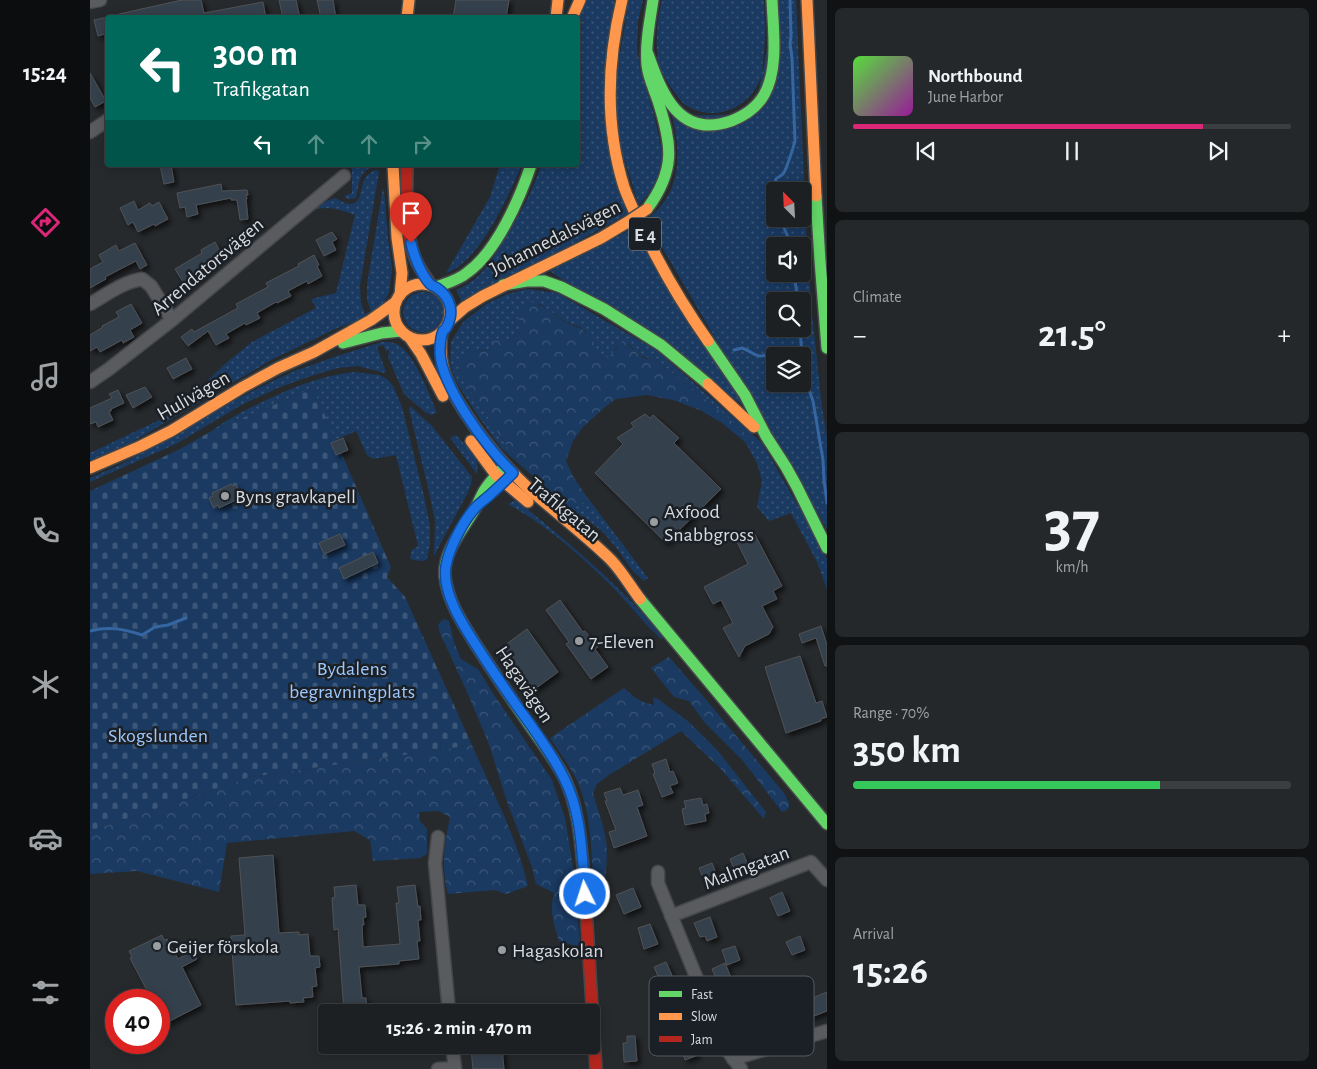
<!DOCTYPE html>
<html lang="en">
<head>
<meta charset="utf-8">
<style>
	:root { --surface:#1d2022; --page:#25282a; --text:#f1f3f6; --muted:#a0a3a5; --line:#3b3e40; --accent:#db2777 }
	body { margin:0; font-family:"Alegreya Sans",sans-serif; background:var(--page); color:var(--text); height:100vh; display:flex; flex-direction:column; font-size:19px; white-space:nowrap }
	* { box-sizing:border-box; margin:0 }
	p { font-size:16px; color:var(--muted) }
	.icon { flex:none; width:28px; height:28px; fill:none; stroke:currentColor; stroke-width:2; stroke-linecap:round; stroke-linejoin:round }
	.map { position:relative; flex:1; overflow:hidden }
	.drawer { display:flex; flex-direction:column; gap:8px; padding:8px; background:#101213; width:490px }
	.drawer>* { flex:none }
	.hud { position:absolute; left:15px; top:15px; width:475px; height:152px; border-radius:5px; box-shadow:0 2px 12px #0003,0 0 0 1px var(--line); background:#00695c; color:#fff; overflow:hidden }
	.needle { width:32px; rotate:336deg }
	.buttons { position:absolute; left:676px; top:182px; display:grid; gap:10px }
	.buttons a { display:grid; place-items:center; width:45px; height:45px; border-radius:5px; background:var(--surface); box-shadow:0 2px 12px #0003,0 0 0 1px var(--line); font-size:25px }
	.speed { position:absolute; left:15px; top:989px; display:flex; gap:10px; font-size:25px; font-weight:700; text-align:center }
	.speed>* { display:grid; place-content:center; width:65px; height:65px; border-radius:50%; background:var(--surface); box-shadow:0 2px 12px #0003,0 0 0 1px var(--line); line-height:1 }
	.speed .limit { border:8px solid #d22; background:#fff; color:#111 }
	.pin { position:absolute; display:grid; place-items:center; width:42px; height:42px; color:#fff; margin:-51px -21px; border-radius:50% 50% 50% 0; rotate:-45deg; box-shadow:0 0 5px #0007 }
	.pin .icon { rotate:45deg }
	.me { position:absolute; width:55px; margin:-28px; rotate:356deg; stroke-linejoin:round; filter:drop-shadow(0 0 4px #0008) }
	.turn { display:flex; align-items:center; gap:18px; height:105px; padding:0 25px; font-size:22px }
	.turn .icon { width:65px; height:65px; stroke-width:2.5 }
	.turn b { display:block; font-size:35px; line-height:42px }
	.lanes { display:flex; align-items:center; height:48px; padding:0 25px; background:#0003; justify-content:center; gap:25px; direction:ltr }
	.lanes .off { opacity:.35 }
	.big { font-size:38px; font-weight:700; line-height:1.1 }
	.drawer .card { flex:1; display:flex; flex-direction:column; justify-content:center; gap:8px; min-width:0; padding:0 18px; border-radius:8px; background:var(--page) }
	.drawer .dial { align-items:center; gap:0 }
	.dial b { font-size:65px; line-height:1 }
	.song { display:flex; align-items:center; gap:15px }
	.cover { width:60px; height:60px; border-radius:8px; background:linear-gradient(135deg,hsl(110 70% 55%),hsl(300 70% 35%)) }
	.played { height:5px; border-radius:2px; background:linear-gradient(90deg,var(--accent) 80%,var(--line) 80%) }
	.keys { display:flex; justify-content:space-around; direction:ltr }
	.heat { display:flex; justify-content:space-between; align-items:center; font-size:28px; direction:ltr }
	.charge { height:8px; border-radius:4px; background:linear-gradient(90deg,#34c759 70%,var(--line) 0) }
	.trip { position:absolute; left:228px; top:1004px; width:282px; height:50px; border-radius:5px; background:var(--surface); box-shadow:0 2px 12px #0003,0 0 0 1px var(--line); font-weight:700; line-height:50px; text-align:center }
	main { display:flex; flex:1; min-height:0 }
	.dock { display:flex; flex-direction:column; width:90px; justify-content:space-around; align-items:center; background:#0c0d0e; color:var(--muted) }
	.dock .icon { width:35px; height:35px }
	.dock .selected { color:var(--accent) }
	.dock b { font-size:22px; color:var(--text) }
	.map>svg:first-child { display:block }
	.grass { fill:url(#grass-dots); fill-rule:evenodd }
	.forest { fill:url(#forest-crowns) }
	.cemetery { fill:url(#cemetery-stones) }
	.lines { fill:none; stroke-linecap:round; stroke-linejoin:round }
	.stream { stroke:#3666a1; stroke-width:3 }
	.building { fill:#34404e; stroke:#505255; filter:url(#shadow) }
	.street-casing { stroke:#454749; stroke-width:15 }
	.fast-casing { stroke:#454749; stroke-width:14 }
	.slow-casing { stroke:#454749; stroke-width:14 }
	.jam-casing { stroke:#454749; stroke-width:14 }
	.street { stroke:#595b5e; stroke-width:12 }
	.fast { stroke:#63d668; stroke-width:11 }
	.slow { stroke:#ff974d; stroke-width:11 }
	.jam { stroke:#b3261e; stroke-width:11 }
	.slow-bridge-casing { stroke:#454749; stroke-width:14; stroke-linecap:butt }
	.slow-bridge { stroke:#ff974d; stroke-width:11 }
	.route-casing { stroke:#114b97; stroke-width:12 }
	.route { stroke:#1a73e8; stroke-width:9 }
	.poi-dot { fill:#9a9ea1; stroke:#1b2026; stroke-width:2 }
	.labels { text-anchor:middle; stroke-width:5; stroke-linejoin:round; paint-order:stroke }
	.shield { fill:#1b2026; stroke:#9fa4a8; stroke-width:1 }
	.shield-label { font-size:19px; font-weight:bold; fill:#d8dce0 }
	.street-label { font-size:20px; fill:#d8dce0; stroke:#1b2026 }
	.poi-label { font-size:20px; fill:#d8dce0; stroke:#1b2026; text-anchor:start }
	.park-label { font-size:20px; fill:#9dc8fe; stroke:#1b2026 }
	.key { fill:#1b2026; stroke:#54585e; stroke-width:1 }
	.key-label { font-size:14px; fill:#d8dce0 }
</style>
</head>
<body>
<main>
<nav class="dock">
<b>15:24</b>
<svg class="icon selected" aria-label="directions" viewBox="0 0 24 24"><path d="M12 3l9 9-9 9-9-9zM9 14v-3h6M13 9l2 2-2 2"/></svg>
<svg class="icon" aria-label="music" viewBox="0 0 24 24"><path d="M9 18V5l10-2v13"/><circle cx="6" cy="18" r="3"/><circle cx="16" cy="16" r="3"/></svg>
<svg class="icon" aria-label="phone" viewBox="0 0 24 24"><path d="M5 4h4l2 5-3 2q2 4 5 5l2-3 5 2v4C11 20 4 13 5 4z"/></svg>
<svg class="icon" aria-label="climate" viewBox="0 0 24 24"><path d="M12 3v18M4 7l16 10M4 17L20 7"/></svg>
<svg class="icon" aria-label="car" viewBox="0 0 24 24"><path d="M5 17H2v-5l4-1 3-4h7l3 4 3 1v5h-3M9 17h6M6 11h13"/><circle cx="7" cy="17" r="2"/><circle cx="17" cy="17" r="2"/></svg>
<svg class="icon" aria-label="filters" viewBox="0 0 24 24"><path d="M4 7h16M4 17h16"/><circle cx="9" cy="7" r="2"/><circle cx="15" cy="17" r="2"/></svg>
</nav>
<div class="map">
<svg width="737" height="1069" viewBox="0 0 737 1069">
	<defs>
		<pattern id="grass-dots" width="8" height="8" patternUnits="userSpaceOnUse" patternTransform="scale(1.25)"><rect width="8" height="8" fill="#1a3a62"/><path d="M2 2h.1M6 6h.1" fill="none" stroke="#3b5678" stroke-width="1.8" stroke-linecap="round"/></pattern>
		<pattern id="forest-crowns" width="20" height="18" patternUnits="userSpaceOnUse" patternTransform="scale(1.25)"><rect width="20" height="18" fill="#1a3a62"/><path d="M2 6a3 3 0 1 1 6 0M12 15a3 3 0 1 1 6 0" fill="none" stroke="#3b5678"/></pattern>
		<pattern id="cemetery-stones" width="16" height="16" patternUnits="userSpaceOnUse" patternTransform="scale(1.25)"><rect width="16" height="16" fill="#1a3a62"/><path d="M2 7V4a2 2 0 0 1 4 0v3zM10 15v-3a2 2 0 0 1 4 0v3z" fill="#3b5678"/></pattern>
		<filter id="shadow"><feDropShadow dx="3.5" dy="3.5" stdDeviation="2.5" flood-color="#0009"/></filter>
	</defs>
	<rect width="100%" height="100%" fill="#272a2d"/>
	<!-- grass -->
	<g class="grass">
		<path d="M497 0H524L537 214 372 305 370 298 366 290C375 286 384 281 391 273 399 265 405 255 411 245 427 219 442 194 451 165H488V20Z"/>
		<path d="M539 0H553L548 21 547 47 550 69 563 111 573 155 568 182 549 205 533 155 527 73Z"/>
		<path d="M572 0H674C674 11 676 23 675 35 675 43 674 52 673 61 672 66 673 72 671 77 660 109 623 124 594 104 589 100 572 74 570 69 564 51 567 18 572 0Z"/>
		<path d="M687 0H706L716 227 721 304 732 407 737 437V529L556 220C591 195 592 154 582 116L664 114ZM685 191H712V219H685ZM685 246H712V274H685ZM685 301H712V329H685ZM685 356H712V384H685Z"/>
		<path d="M262 165 288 166C268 169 270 182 266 198 261 199 257 200 254 196L262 193Z"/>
		<path d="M410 165H432C417 197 391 261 356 273L400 197Z"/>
		<path d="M285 170H288L289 172 270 285 271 303 275 314 281 311 277 300V284L293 188 295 200 298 239 302 268 299 293 292 305 274 318 245 329 183 359 42 442 0 461V453L84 413 135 364 162 342 226 308 221 299 246 293 265 215C252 210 240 206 226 209L231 203 245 198C250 200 255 204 260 204 273 204 270 185 276 177 278 174 281 172 285 170Z"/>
		<path d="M544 228 653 405 460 271Z"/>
		<path d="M437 289 467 293 566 350 672 443 722 530 737 559V589L727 562 701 513 679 521 667 507 672 481 667 463 655 442 659 443 660 438 635 415 564 358C550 358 547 354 539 344L527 346 520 357 514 359 509 353 495 331 488 326 476 322 450 304 426 313 432 325 429 334 420 338 416 342 402 343 399 351 391 350 368 365 373 379 427 462 411 448 388 416 365 380 360 362 361 342 373 322 396 304 417 294Z"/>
		<circle cx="333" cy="312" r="20"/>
		<path d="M292 342C297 342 303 342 307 344 325 354 339 394 347 413L341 415 335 412 314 394 298 357 299 350 296 351 293 345 287 347 296 372 294 373 268 366 248 368 221 376 190 387 153 404 86 444 0 482V478L32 464 149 398 187 379 207 370 244 357Z"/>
		<path d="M264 372 289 375 297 379 303 386 312 407 334 496 340 526V543L337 559 334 561 323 560 320 558 322 550 328 546 306 455 283 459 277 455 266 431 245 440 223 388 120 432C135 421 149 413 166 405 198 389 229 376 264 372Z"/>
		<path d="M320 406 342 426 382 477 381 485 377 494 344 556 345 521 340 496 319 409Z"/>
		<path d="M366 435C376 446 391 457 387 474L360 438Z"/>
		<path d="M497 497 558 578 554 581 542 570 528 550 514 533 497 519 478 507 496 502Z"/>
		<path d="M426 500C479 543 529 584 573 637L571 639C556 625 543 609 529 594 496 560 460 527 418 504Z"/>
	</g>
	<!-- forest -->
	<g class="forest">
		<path d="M441 302C455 305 464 315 475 322 483 326 490 326 496 333 503 341 507 351 514 359 523 356 525 348 533 341 541 345 546 355 554 358 557 359 561 358 564 358L635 415 660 438 659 443 655 442 632 423 610 410 583 400 557 395 526 399 515 407 493 427 483 441 476 461 484 478 497 497 496 502 478 507 427 462 373 379 368 365 380 350 399 351 402 343 405 340 416 342 420 338 429 334 432 325 426 313 429 307Z"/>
		<path d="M353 619 359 621 364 642 371 659 388 669 404 695 462 780 475 818 484 873 490 944 486 946 469 941C464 922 459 913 464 893L446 884 442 867 417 802 399 744 377 692 350 633 348 625Z"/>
		<path d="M579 657 613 696 694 793 699 803V807L697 810 692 812 653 761 615 723 599 701 584 697 561 668Z"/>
		<path d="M534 688C545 698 550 702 564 705L563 697 568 699 599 722 628 751 676 812 674 819 630 768 591 731 519 775 507 784 503 793C507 808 513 823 516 839 518 854 516 869 515 883L504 888C501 853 502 813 487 781 480 766 469 752 460 738Z"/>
		<path d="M382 745C402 791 427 837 438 886L416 894 405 890 358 894C351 868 354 844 360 817L349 811 329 812 330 821 337 829V854L330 858 283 861 280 840 264 831 137 843 129 892 47 871 0 874V831L160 777Z"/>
	</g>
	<!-- cemetery -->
	<path class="cemetery" d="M223 388 301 567 297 577 315 597 382 745 160 777 0 831V491L88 450 120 432Z"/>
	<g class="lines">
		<!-- stream -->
		<g class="stream">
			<path d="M685 200 683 192 686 179C688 177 691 176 693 174 696 171 704 145 705 141L702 59 700 43 701 37 700 0"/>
			<path d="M690 219 698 237 700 246"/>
			<path d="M704 274 708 301"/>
			<path d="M710 329 712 356"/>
			<path d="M644 350 652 348C662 351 668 361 679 353H684L687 356"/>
			<path d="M712 364 716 370 719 371 715 379 723 401 733 460 734 480 737 503"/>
			<path d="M0 631C20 626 33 629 52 635L65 627 78 625 96 618"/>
		</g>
	</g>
	<!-- building -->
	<g class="building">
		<path d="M92 0H111L114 13 173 2 176 18H30L29 14Z"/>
		<path d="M189 0H206L210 18H193Z"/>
		<path d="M227 0H243L246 18H231Z"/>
		<path d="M366 0H419L416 18H363Z"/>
		<path d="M18 17V33L8 36 4 20Z"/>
		<path d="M0 73 16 101 5 107 0 98Z"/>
		<path d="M70 165H81L84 182 74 184Z"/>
		<path d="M131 184 132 191 157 190 158 195H156L157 199H156L158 219 150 220 147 200H141V198L106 205 108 214 97 217 95 207 90 208 87 193Z"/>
		<path d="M44 201 48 210 60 203 62 206 69 202 78 219 65 226 64 224 48 232 43 222 38 225 30 208Z"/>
		<path d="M242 232 247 239 242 242 246 250 234 256 226 240Z"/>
		<path d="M125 242 131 253 110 265 113 270 93 282 85 269 112 253 111 250Z"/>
		<path d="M45 243 57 265 50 269 46 261 15 277 16 279 0 288V269L13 262 9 255 26 245 29 251Z"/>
		<path d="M224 255 229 265 227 266 232 276 218 284 217 281 198 291 201 296 187 303 186 302 167 313 170 318 156 325 155 323 136 334 139 338 126 345 118 331 98 346 91 337 102 329 104 332 148 308 146 304 178 287 176 283 209 266 208 264Z"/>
		<path d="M41 304 52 323 40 330 44 337 33 343 32 340 10 352 7 347 0 351V335L13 327 12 326 29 317 26 312Z"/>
		<path d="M96 358 102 369 83 379 77 368Z"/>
		<path d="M55 387 62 397 43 408 36 395Z"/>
		<path d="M28 390 34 403 21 409V411L19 412 23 420 8 427 6 422 0 424V408L22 398 19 394Z"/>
		<path d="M555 414 560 418 563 415 589 438 584 443 631 489 576 543 505 473 533 444 527 438 544 427 541 423Z"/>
		<path d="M253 438 258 450 246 455 241 443Z"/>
		<path d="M141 484 143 486 146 485 151 494 147 496 148 499 129 508 128 505 123 507 119 498 123 496 122 493Z"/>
		<path d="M664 533 692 586 683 591 687 599 672 606 683 627 679 634 655 646 649 657 633 628 643 623 631 600 623 604 614 587 658 564 647 542Z"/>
		<path d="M250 534 255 545 234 554 229 543Z"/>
		<path d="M283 552 288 563 254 579 249 568Z"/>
		<path d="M470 600 493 632 495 631 508 647 505 649 518 667 501 679 476 644 479 642 456 610Z"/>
		<path d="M731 626 737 645V666H735L726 638 712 643 709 634Z"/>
		<path d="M437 629 468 672 438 694 407 651Z"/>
		<path d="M710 656 726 703 732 701 737 717 731 719V721L696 733 675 667Z"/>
		<path d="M576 759 580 772 583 771 588 783 580 786 583 793 572 797 563 774 565 773 562 764Z"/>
		<path d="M530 788 533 795 548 790 553 805 547 807 557 836 524 848 519 832 526 830 515 801H517L514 793Z"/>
		<path d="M611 798 613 805 617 804 619 813 615 814 616 821 595 825 592 809 596 808 594 801Z"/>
		<path d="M653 853 659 867 646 873 640 859Z"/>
		<path d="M183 855 189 933 209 932V935L218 934 220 956H229L230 967 225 968 227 986 222 987 223 997 213 998 214 1002 200 1003V1001L146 1005 141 936 155 935 149 858Z"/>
		<path d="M622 863 629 880 616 885 609 868Z"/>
		<path d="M266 885 268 905H275L276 917 273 918 274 925H272L273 947 310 944 306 903H309L307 887 325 885 328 907 330 906 331 920H328L330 941H327L329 959 309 961V964L269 967 272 998H276L277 1010 274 1011V1012H254L248 929 244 930 242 898 245 897 244 887Z"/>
		<path d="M543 888 551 907 534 914 526 895Z"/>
		<path d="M692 892 700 911 688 916 680 898Z"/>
		<path d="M620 917 627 937 617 941 615 936 610 937 604 923Z"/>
		<path d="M560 924 568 944 554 949 548 928Z"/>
		<path d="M72 935 74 940 77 939 88 959 103 951 107 959 92 967 111 1005 76 1023 72 1017 69 1019V1000H62L40 958 42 957 39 951Z"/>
		<path d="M710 936 715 950 702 955 696 942Z"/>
		<path d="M645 946 650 960 637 965 632 950Z"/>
		<path d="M576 962 584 980 572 985 564 967Z"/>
		<path d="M635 963 642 980 629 986 622 969Z"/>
		<path d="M737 992V1011L719 1018 716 1012 683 1020 679 1003 718 994 720 999Z"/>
		<path d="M591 1001 596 1015 593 1016 599 1036 602 1035 608 1055 595 1060 586 1033H587L578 1005Z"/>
		<path d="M537 1036H545L547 1061 534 1062 533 1043H537Z"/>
		<path d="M412 1048 414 1069H383L381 1049Z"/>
	</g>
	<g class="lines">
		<!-- street casing -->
		<g class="street-casing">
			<g id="street">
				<path d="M0 2 10 0"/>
				<path d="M0 132 18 120"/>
				<path d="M0 304C16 295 33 282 52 279L61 286 82 320"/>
				<path d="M0 382 19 369 82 320 254 176"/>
				<path d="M348 837 345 863 359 1012"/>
				<path d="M568 872V883L609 984 629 1039 651 1069"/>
				<path d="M581 916 721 862 737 880"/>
				<path d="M643 1059 737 1031"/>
				<path d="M348 1069 365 1068 362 1045"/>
			</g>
		</g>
		<!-- fast casing -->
		<g class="fast-casing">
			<g id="fast">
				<path d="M558 54C572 94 589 139 641 121 654 116 667 107 674 95 689 69 683 28 682 0"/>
				<path d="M726 196 730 261 737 348"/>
				<path d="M557 209C586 170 582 145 568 101 564 89 558 77 557 65 555 43 560 21 563 0"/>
				<path d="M413 285 437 281H454L471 287 514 309 571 345 618 384"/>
				<path d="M346 287C357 283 369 280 378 272 407 251 430 198 441 165"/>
				<path d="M618 341 655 395 676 436 696 467 707 487 737 548"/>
				<path d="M253 343 292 333 311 331"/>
				<path d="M415 465C409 473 401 480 396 488 392 493 390 500 387 505 376 526 352 551 355 577 358 602 373 624 386 645 404 673 422 700 441 727 452 743 465 760 474 777 489 808 491 844 494 877"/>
				<path d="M550 599 737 824"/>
			</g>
		</g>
		<!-- slow casing -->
		<g class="slow-casing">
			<g id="slow">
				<path d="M532 0C517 62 515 126 534 187 539 201 545 213 551 226 570 266 592 304 618 341"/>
				<path d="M717 0 726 196"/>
				<path d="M317 18 319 0"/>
				<path d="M466 18 468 0"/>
				<path d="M482 18 490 0"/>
				<path d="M303 165 307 238 312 273 310 295"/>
				<circle cx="332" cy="312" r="28"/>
				<path d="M359 321 375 307 393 296 511 238 536 223"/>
				<path d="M352 332C347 365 358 387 376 414 392 439 412 463 434 484 461 509 491 531 518 557 530 568 540 586 550 599"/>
				<path d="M320 338 331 354 353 396"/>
				<path d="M618 384 664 427"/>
				<path d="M381 441 406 475 438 502"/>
				<path d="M0 468 51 446 81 431 153 387 188 368 224 352 281 320 306 302"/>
			</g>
		</g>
		<!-- jam casing -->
		<g class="jam-casing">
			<g id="jam">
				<path d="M317 165C317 195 314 229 325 258 329 268 335 276 341 285"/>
				<path d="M494 877 506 1069"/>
			</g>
		</g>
		<!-- street -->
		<use href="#street" class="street"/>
		<!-- fast -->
		<use href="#fast" class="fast"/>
		<!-- slow -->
		<use href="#slow" class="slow"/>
		<!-- jam -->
		<use href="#jam" class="jam"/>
		<!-- slow-bridge casing -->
		<g class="slow-bridge-casing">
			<path id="slow-bridge" d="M536 223 557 209"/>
		</g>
		<!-- slow-bridge -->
		<use href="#slow-bridge" class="slow-bridge"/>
	</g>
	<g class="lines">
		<!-- route casing -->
		<g class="route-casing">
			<path id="route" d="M321 243C324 256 331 274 340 284 342 286 344 286 347 288 353 292 358 298 360 306 362 313 360 322 356 328 353 332 353 329 352 334 350 340 350 347 350 353 352 388 398 449 423 473 416 480 409 487 401 494 397 498 391 502 387 506 374 519 359 548 356 566 351 596 378 632 393 656 408 679 424 702 440 724 452 741 464 758 473 776 492 812 492 854 495 894"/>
		</g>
		<!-- route -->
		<use href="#route" class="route"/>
	</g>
	<!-- markers -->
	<g class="poi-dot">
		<circle cx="135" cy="496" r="5"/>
		<circle cx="564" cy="522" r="5"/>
		<circle cx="489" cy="641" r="5"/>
		<circle cx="67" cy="946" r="5"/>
		<circle cx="412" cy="950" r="5"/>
	</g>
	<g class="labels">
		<!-- shield labels -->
		<rect class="shield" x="539" y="217.5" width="32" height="33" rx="4"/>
		<g class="shield-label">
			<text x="555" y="241">E 4</text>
		</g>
		<!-- street labels -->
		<g class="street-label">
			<text transform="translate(465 237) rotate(-27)" y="7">Johannedalsvägen</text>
			<text transform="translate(117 266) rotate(-40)" y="7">Arrendatorsvägen</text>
			<text transform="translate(103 395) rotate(-30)" y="7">Hulivägen</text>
			<text transform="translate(475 509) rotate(40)" y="7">Trafikgatan</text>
			<text transform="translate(435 684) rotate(56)" y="7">Hagavägen</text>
			<text transform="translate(656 867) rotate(-21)" y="7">Malmgatan</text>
		</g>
		<!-- poi labels -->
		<g class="poi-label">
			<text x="145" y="503">Byns gravkapell</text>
			<text x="574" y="518">Axfood<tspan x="574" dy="23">Snabbgross</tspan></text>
			<text x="499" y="648">7-Eleven</text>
			<text x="77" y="953">Geijer förskola</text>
			<text x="422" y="957">Hagaskolan</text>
		</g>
		<!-- park labels -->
		<g class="park-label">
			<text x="262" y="675">Bydalens<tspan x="262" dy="23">begravningplats</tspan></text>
			<text x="68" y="742">Skogslunden</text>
		</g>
	</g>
	<!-- legend -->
	<rect x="559" y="976" width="165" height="80" rx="8" class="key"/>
	<rect x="569" y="991" width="23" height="6" fill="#63d668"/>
	<rect x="569" y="1013" width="23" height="7" fill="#ff974d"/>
	<rect x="569" y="1036" width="23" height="6" fill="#b3261e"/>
	<g class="key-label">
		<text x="601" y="999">Fast</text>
		<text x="601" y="1021">Slow</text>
		<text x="601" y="1044">Jam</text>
	</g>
</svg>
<div class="buttons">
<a><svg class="needle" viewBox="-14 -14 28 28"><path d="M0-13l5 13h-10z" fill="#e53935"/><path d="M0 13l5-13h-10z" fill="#a0a3a5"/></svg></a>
<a><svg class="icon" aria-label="sound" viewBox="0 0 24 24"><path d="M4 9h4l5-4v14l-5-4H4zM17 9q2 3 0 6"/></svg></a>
<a><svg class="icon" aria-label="search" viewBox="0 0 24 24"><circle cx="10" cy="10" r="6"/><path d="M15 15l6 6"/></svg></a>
<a><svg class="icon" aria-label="layers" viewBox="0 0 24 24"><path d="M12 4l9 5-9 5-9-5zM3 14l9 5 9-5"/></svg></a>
</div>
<div class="speed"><div class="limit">40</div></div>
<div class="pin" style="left:321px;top:243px;background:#d93025"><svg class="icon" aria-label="arrive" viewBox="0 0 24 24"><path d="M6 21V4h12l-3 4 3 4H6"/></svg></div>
<svg class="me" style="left:495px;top:894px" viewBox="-20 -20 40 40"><circle r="17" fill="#1a73e8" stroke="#fff" stroke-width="3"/><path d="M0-11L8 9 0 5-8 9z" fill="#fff"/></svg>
<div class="trip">15:26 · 2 min · 470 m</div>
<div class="hud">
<div class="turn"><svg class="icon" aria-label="left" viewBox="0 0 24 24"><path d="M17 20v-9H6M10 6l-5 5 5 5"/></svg><div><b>300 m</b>Trafikgatan</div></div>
<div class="lanes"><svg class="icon" aria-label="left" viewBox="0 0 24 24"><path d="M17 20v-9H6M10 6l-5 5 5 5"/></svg><svg class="icon off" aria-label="ahead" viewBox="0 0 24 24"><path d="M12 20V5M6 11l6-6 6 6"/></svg><svg class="icon off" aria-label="ahead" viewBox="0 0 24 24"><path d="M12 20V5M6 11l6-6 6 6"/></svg><svg class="icon off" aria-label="right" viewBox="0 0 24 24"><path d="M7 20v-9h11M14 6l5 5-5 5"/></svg></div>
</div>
</div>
<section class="drawer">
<div class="card">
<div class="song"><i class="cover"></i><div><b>Northbound</b><p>June Harbor</p></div></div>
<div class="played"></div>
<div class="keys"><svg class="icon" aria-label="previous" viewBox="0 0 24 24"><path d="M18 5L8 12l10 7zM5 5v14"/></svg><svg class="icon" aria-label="pause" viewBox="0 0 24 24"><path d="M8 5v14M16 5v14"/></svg><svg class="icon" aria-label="next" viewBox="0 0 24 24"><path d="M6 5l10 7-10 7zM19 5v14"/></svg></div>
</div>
<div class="card"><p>Climate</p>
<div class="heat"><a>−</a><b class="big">21.5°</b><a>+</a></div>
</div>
<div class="card dial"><b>37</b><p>km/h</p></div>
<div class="card"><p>Range · 70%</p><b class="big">350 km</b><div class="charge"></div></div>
<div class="card"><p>Arrival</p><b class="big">15:26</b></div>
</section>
</main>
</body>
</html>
